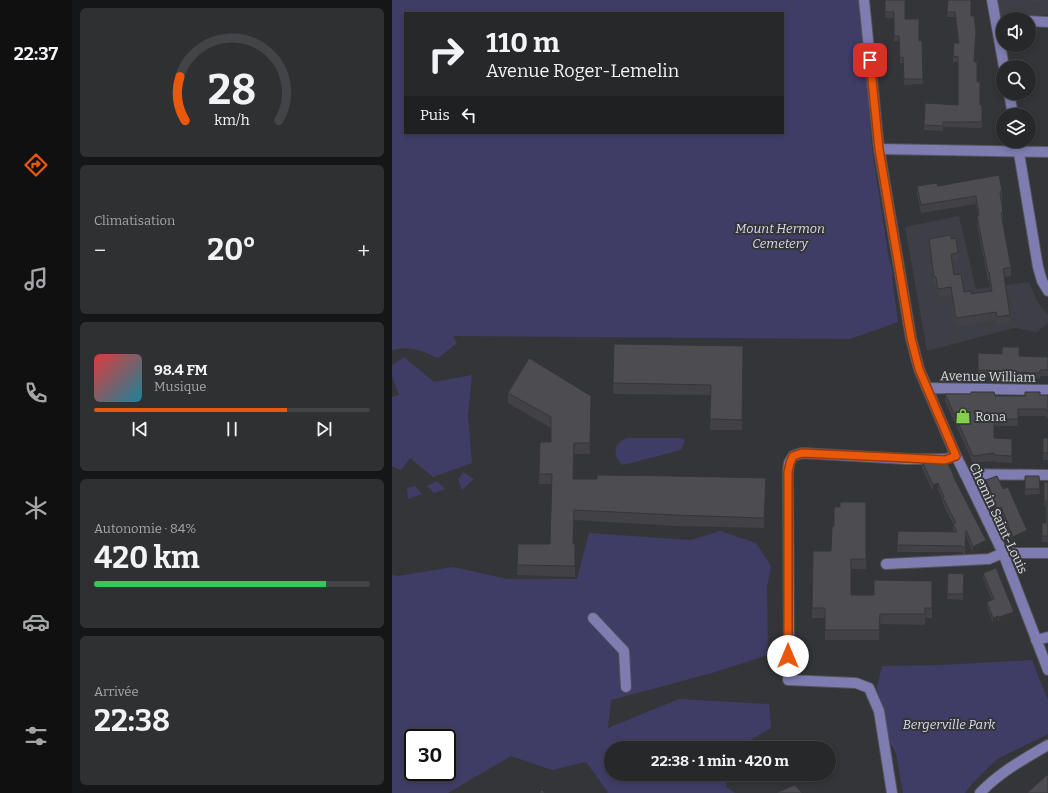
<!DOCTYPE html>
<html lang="fr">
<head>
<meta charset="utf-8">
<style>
	:root { --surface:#27282a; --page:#2f3032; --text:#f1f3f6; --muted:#a4a6a8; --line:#434447; --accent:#ea580c }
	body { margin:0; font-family:Bitter,serif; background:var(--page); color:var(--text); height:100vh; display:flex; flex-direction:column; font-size:15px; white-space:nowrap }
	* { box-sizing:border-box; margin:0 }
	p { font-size:13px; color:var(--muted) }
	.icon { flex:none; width:22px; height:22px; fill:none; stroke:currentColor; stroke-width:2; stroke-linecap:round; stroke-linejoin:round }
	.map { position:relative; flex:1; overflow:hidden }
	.drawer { display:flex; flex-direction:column; gap:8px; padding:8px; background:#151617; width:320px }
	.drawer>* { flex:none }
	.guide { position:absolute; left:12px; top:12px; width:380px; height:122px; border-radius:0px; box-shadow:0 2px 6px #0003,0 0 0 1px var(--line); background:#27282a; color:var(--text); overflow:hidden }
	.fabs { position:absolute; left:604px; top:12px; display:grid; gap:8px }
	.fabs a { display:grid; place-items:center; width:40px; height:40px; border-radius:50%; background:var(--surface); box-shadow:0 2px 6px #0003,0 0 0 1px var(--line); font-size:20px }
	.speed { position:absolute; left:12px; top:729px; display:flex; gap:8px; font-size:20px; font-weight:700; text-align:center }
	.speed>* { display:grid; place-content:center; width:52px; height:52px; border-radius:50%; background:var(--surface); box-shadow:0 2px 6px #0003,0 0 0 1px var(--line); line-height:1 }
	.speed .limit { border:2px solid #111; border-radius:6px; background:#fff; color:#111 }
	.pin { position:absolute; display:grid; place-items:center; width:34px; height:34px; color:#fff; margin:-17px; border-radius:8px; box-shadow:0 2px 6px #0006 }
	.me { position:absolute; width:44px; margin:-22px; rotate:0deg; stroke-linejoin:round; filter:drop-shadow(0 0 3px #0008) }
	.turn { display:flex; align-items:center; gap:14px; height:84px; padding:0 16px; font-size:18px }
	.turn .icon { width:52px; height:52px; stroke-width:2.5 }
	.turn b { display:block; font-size:28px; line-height:34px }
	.then { display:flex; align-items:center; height:38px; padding:0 16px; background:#0003; gap:8px; font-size:15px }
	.big { font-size:30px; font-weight:700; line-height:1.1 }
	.drawer .widget { flex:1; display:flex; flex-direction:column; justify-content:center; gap:6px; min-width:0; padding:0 14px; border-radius:6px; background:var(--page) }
	.drawer .dial { align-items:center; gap:0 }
	.dial svg { height:104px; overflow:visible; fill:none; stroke:var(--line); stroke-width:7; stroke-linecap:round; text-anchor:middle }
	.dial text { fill:var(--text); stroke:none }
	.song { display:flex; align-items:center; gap:12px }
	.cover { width:48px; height:48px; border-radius:6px; background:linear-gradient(135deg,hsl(0 70% 55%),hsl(190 70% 35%)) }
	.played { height:4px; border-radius:2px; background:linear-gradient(90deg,var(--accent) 70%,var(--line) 70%) }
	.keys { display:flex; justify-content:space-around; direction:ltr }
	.heat { display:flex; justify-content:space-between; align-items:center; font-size:22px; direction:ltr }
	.charge { height:6px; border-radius:3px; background:linear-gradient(90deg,#34c759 84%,var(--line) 0) }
	.trip { position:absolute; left:212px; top:741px; width:232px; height:40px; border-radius:20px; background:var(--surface); box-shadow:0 2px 6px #0003,0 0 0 1px var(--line); font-weight:700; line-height:40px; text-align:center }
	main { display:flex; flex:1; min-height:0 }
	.dock { display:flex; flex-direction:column; width:72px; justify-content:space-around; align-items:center; background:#101011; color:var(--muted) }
	.dock .icon { width:28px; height:28px }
	.dock .selected { color:var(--accent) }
	.dock b { font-size:18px; color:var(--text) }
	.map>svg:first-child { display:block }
	.built { fill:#3e3e47 }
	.green { fill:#3f3d66; fill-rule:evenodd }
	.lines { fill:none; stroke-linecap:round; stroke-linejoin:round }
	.minor-casing { stroke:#525356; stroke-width:12 }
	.minor { stroke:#7e7cb0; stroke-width:10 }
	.wall { fill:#424246 }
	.shaded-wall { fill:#363639 }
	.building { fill:#4d4d51; stroke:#363639 }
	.route-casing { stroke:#983908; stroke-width:10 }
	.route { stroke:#ea580c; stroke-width:7 }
	.labels { text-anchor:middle; stroke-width:4; stroke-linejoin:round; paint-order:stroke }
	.park-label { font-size:13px; font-style:italic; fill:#dadaef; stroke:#343538 }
	.street-label { font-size:13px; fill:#dbdbdd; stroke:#343538 }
	.poi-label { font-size:13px; fill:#dbdbdd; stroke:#343538; text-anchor:start }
</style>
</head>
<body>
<main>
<nav class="dock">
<b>22:37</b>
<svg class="icon selected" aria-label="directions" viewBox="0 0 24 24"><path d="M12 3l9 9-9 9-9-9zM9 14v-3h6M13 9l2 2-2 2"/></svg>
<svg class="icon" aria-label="music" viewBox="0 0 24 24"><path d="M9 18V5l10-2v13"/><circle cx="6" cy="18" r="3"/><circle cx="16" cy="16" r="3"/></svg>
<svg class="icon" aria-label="phone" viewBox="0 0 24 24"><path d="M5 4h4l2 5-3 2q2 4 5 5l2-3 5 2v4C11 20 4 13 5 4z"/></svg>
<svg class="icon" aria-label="climate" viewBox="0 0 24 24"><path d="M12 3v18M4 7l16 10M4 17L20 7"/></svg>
<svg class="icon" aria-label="car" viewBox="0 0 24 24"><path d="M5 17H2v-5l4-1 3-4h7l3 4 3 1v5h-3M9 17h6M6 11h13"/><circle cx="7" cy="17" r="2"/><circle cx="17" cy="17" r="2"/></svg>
<svg class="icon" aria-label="filters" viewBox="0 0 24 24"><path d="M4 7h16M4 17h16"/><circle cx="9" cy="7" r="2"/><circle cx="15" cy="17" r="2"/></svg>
</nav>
<section class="drawer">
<div class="widget dial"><svg viewBox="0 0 100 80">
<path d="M14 69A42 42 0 1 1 86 69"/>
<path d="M14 69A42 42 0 0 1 10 35" stroke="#ea580c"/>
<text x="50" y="56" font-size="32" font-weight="700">28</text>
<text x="50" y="72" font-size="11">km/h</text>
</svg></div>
<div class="widget"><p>Climatisation</p>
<div class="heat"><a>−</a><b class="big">20°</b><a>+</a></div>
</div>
<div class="widget">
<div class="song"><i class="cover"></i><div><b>98.4 FM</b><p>Musique</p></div></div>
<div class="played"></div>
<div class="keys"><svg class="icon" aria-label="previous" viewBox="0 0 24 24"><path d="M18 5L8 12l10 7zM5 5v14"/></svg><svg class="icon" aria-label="pause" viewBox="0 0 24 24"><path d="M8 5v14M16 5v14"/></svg><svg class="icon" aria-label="next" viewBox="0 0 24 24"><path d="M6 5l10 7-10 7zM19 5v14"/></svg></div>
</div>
<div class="widget"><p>Autonomie · 84%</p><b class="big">420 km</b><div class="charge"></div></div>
<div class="widget"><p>Arrivée</p><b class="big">22:38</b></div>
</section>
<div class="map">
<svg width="656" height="793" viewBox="0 0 656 793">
	<rect width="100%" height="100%" fill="#343538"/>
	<!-- built -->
	<g class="built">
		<path d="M600 0H656V14L618 19H611V20L603 21Z"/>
		<path d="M567 216 584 289 637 282 645 301 651 310 656 314V323L645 332 622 328 535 351 513 227Z"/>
	</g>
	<!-- green -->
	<g class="green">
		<path d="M0 0H469L480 149 496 253 501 275 500 277 506 322 458 339 61 336 65 343 46 358C28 350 20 346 0 350ZM13 13H391V133H13Z"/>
		<path d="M12 357 42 382 80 375 76 415 80 463 41 477 18 458 9 470 0 466V397L7 395 0 376V365Z"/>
		<path d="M235 438H290L293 440 289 450 231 465C220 456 221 443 235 438Z"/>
		<path d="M71 472 82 479 70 490 66 480Z"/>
		<path d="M45 481 53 489 42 493 35 486Z"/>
		<path d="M23 486 30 494 16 499 15 488Z"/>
		<path d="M328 531 364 543 379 566 375 587 376 655 320 673 219 700 216 728 287 699 377 704 379 728 345 748H219V774H336L334 787 343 793H215L216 792 194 762 160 770 119 756 56 793H0V575L6 576 61 567 115 579H185L197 533 299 540ZM21 738H55V772H21Z"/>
		<path d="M640 660 656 700V734L605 759 579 785 573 793H511L504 753 494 736 489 702 485 688 490 666 549 665Z"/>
	</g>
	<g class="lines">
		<!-- minor casing -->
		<g class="minor-casing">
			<g id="minor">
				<path d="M472 0 487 149 519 338 527 369 564 456 573 474 611 553 656 670"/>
				<path d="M600 0 612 67"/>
				<path d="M637 21 656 22"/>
				<path d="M617 93 621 115"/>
				<path d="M625 141 646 267 650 281 656 291"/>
				<path d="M487 149 656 152"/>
				<path d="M535 388 656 390"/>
				<path d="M573 474 656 475"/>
				<path d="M494 564 597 559 611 553H656"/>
				<path d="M201 618 232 651 234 687"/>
				<path d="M644 640 656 637"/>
				<path d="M500 793 487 711 477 688 464 683 396 680 397 671 396 472 397 463 401 456 410 453 515 459H553L564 456"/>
				<path d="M588 793C608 772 632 759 656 745"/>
			</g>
		</g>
		<!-- minor -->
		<use href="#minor" class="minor"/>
	</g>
	<!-- wall -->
	<g class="wall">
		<path d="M493 0 513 19 527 41H530L531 84 512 85 511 63H508L507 41H502V18H493Z"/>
		<path d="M556 0 579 16 585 82 588 105H590V128L551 127V131L532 130V125L566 105V62H561V56L566 43 563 17H555Z"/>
		<path d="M638 0H654L638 2Z"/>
		<path d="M525 186H546L610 191V199L609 200 611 213V221H610L619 267V276L612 277 618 315V323L605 325 604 320 564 327 559 295 546 297 544 285H542L537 247V239H559L566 253V261L560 262 562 275 572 292 579 294 599 291 597 280H596L585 224 586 215 584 204 529 213 525 194Z"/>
		<path d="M222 344 351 346 350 430H318L319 395 221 394Z"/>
		<path d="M586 353 627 356 656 357V376H648V378L618 377V376H586Z"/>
		<path d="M116 393 199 396 198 454H182L181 479 374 489 372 528 283 526 182 520 181 544H183V577L125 575 126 544H158L160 484H147L148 442H159V428L116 403Z"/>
		<path d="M553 394 603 396H633L656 395V418H654V416H626V426H602V438L620 446V463L602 462V461L581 463 553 401Z"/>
		<rect x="651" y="438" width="5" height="22"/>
		<path d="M530 461 562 477 594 547 581 553 574 536 573 554H571L570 552H505L506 531 562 532 561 530V524L551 504V501L546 489 541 492 530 468Z"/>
		<path d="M633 476H647L648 494 633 495Z"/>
		<path d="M594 480 611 489 635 536 621 542 609 512 605 514 599 500V496L594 486Z"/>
		<path d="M652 482H656V542H650V523H654V506H652Z"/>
		<path d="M474 502V569H459V595H482L540 581V618H533V625L488 624 487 640H433V618H420L421 551H439L448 507Z"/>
		<path d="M556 573 572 574 571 600 555 599Z"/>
		<path d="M591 573 622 618 607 623 606 621 601 623 595 607V602L600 600 591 578Z"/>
	</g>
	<!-- shaded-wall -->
	<g class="shaded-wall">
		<path d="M546 483V489L541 492V485Z"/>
		<path d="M609 507V512L605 514V509Z"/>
		<path d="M635 530V536L621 542V537Z"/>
		<path d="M594 540V547L581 553V547Z"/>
		<path d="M622 612V618L607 623V617Z"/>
		<path d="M606 616V621L601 623V618Z"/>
	</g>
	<!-- building -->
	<g class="building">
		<path d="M493 0H513V19H527V41H530L531 79H512L511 57 508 58 507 36H502V12H493Z"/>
		<path d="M556 0H579V16H582L584 32 582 62H585V82H588V105H590V122H551V126L532 125 533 103 566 105V57L561 56 562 43H567L563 12H555Z"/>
		<path d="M607 175 610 191 608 192 611 213H609L619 267 611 269 618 315 605 317 604 312 564 318 559 287 546 289 544 277H542L537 239 558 235 559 239 564 238 566 253 559 254 562 275 569 274 572 292 579 291V294L600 291 597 272H596L585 216 587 215 584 196 529 205 525 186 545 183 546 186Z"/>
		<path d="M222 344 351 346 350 420 318 419 319 385 221 383Z"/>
		<path d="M610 347H627V356L656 357V370H648V373L618 372V371L586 370V353L610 354Z"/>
		<path d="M137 358 199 396 198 443H182L181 479H205V475L282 476 374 478 372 518 283 515 182 510 181 544H183V566L125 565 126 544H158L160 474H147L148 442H159V417L116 393Z"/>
		<path d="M579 392H602L603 396H633V392H648V395H656V411H654V409H626V419H602V438L620 439V456L602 455V453L581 456 553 394H579Z"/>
		<rect x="651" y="438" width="5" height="15"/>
		<path d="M554 460 562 476H561L594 540 581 547 574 530 573 547 571 548 570 546 505 545 506 531 565 532 561 524 564 523 551 498 552 497 546 483 541 485 530 461 548 463Z"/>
		<path d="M605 476 611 489 616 487 635 530 621 537 609 507 605 509 599 495 600 494 594 480Z"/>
		<path d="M633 476H647L648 489H633Z"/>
		<path d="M652 482H656V536H650V523H654V501H652Z"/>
		<path d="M448 502H474V559H459V595H482V580L540 581V608H533V614H488L487 630H433V608H420L421 551H439L440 527 442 526V507H448Z"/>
		<path d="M604 568 622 612 607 617 606 616 601 618 595 602 602 599 591 573Z"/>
		<path d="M556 573 572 574 571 594H555Z"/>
		<path d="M656 774V793H635L646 783Z"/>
		<path d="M403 785 410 793H385L386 792Z"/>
		<path d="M150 790 153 793H147Z"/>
	</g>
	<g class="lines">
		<!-- route casing -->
		<g class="route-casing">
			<path id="route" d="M396 656V472L398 463 401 456 410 453 515 458 553 460 564 456 527 369 519 338 487 149 478 60"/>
		</g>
		<!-- route -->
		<use href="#route" class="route"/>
	</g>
	<!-- icons -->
	<defs>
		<g id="shop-bare" transform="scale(1.2)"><path d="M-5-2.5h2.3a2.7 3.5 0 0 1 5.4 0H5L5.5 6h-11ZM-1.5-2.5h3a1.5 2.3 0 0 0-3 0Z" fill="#83d04f" stroke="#343538" stroke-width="2.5" paint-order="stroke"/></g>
	</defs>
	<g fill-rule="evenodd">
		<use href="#shop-bare" x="571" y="416"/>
	</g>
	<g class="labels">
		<!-- park labels -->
		<g class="park-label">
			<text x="388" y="233">Mount Hermon<tspan x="388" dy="15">Cemetery</tspan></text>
			<text x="557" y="729">Bergerville Park</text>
		</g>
		<!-- street labels -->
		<g class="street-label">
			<text transform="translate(596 376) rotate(1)" y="5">Avenue William</text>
			<text transform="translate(607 518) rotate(65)" y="5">Chemin Saint-Louis</text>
		</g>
		<!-- poi labels -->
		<g class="poi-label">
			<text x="583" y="421">Rona</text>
		</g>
	</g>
</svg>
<div class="fabs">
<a><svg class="icon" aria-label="sound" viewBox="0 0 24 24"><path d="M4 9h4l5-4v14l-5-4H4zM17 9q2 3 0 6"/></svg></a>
<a><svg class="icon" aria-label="search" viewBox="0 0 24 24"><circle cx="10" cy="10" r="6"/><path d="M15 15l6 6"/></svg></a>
<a><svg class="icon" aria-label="layers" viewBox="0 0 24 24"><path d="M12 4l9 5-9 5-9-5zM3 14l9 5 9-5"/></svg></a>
</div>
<div class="speed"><div class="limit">30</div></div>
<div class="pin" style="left:478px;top:60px;background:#d93025"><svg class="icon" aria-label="arrive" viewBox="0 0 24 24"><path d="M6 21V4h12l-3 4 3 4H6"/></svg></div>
<svg class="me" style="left:396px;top:656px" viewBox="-20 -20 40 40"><circle r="19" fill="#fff"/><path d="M0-13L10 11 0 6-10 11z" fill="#ea580c"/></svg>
<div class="trip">22:38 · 1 min · 420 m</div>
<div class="guide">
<div class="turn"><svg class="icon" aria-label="right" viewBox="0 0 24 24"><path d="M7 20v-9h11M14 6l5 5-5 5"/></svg><div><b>110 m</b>Avenue Roger-Lemelin</div></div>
<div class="then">Puis<svg class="icon" aria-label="left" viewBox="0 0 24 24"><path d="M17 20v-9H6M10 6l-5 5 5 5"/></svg></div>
</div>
</div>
</main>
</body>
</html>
